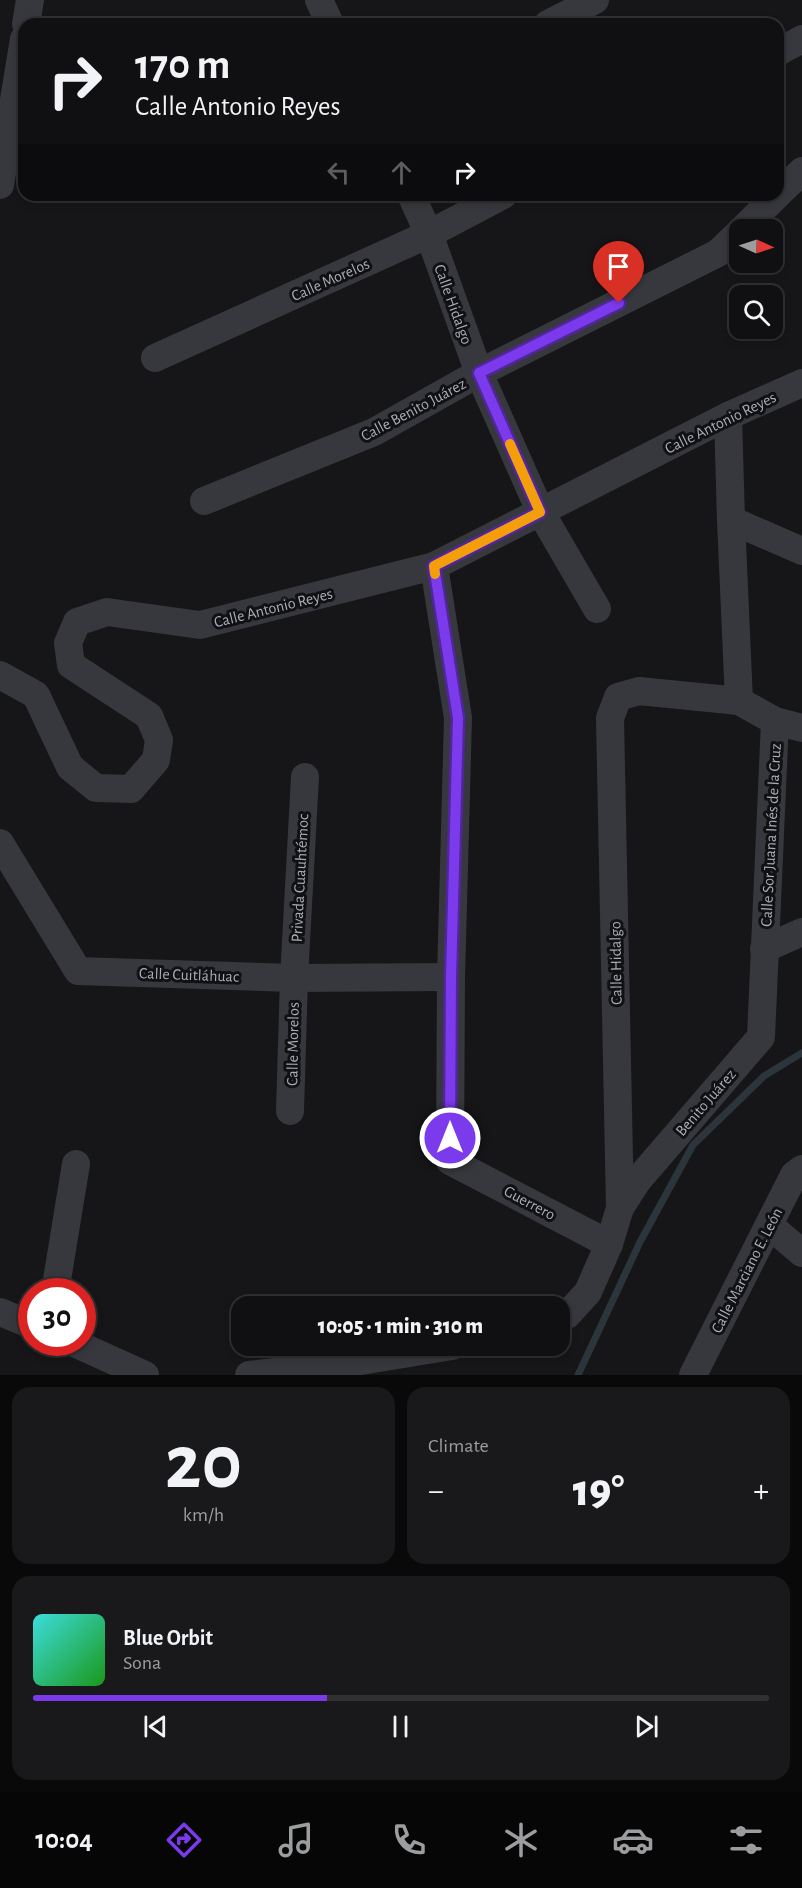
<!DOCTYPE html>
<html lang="en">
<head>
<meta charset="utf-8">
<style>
	:root { --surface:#101012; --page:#19191b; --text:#f1f3f6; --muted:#9c9d9f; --line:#303032; --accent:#7c3aed }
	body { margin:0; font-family:"Alegreya Sans",sans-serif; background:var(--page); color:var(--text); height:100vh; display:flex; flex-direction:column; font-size:22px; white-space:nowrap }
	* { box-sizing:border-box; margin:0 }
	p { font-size:20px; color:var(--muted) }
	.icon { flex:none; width:33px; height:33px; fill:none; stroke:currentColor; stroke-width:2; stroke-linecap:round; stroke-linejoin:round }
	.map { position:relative; height:1375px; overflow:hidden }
	.side { display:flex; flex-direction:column; gap:12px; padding:12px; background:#09090a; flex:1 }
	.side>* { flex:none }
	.hud { position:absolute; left:18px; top:18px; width:766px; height:183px; border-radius:18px; box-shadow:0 3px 9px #0003,0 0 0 2px var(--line); background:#101012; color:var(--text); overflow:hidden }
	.needle { width:39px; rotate:93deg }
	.tools { position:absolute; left:729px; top:219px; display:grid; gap:12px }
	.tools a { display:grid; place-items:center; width:54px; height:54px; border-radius:12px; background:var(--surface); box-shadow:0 3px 9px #0003,0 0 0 2px var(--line); font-size:30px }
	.speed { position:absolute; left:18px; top:1278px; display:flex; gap:12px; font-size:30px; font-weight:700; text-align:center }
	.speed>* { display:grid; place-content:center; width:78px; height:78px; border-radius:50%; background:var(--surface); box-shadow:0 3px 9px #0003,0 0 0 2px var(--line); line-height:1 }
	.speed .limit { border:9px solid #d22; background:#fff; color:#111 }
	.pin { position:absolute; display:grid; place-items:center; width:51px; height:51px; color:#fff; margin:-62px -26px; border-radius:50% 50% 50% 0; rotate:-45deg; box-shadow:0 0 6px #0007 }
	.pin .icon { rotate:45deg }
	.me { position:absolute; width:66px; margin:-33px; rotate:0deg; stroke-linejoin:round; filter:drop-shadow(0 0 4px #0008) }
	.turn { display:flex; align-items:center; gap:21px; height:126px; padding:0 18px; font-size:27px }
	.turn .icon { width:78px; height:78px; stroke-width:2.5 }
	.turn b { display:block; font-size:42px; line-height:51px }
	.lanes { display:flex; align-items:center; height:57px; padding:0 18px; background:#0003; justify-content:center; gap:30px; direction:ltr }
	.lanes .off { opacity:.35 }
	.big { font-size:45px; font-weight:800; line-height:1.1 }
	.side .tile { flex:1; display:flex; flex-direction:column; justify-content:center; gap:9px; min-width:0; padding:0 21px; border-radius:18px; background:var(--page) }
	.side .dial { align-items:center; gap:0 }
	.dial b { font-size:78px; line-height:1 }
	.song { display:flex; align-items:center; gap:18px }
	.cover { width:72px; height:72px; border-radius:9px; background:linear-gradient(135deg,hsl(180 70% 55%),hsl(120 70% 35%)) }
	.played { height:6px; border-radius:3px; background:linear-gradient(90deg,var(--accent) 40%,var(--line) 40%) }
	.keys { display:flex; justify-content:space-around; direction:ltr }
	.heat { display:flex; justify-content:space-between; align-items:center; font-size:33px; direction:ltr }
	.side .tiles { flex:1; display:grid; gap:12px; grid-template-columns:1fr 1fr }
	.tile:last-child { grid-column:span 2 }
	.trip { position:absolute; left:231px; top:1296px; width:339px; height:60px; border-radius:18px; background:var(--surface); box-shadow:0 3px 9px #0003,0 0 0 2px var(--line); font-weight:800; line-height:60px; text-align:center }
	.tab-bar { display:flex; height:96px; justify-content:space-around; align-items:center; background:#060607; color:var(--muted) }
	.tab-bar .icon { width:42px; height:42px }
	.tab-bar .active { color:var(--accent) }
	.tab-bar b { font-size:27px; color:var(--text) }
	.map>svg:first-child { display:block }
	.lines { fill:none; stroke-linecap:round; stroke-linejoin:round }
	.stream { stroke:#2c353c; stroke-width:7 }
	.minor { stroke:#37383d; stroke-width:28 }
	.route-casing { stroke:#51269a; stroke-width:15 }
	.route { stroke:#7c3aed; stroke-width:10 }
	.slow { stroke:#f59e0b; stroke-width:10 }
	.labels { text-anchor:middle; stroke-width:6; stroke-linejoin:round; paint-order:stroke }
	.street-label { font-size:16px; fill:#a8adb8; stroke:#111113 }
</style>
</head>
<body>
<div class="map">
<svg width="802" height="1375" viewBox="0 0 802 1375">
	<rect width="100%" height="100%" fill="#161618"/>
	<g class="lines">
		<!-- stream -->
		<path class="stream" d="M578 1375 640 1242 693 1145 764 1076 802 1053"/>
		<!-- minor -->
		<g class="minor">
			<path d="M319 0 330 24"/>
			<path d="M26 24 30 0"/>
			<path d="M548 24 595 0"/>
			<path d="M778 52 802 39"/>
			<path d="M0 185 24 39"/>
			<path d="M778 194 802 171"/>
			<path d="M411 195 429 234 479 373 540 511 597 609"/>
			<path d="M742 230 777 195"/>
			<path d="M155 358 429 234 503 195"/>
			<path d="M728 416 731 520 802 551"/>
			<path d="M204 501 374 432 479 373 718 253 740 232"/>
			<path d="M731 520 739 701"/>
			<path d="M434 566 458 718 451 977 450 1161 609 1244"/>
			<path d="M0 675 36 695 70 767 96 788 131 789 156 760 159 740 149 716 71 665 68 643 77 622 107 612 200 625 434 566 728 416 802 383"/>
			<path d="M0 843 78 971 294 978 451 977"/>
			<path d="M764 949 802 932"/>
			<path d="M290 1111 294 978 305 777"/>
			<path d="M620 1208 610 718 618 697 639 691 739 701 775 721 802 728"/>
			<path d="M769 1225 802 1253"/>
			<path d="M55 1292 76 1164"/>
			<path d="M0 1312 32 1325"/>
			<path d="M560 1318 567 1315 588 1292 609 1244 620 1208 638 1180 761 1037 775 721"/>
			<path d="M72 1342 145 1375"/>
			<path d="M249 1375 336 1365 452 1346"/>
			<path d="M693 1375 794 1175 802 1169"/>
		</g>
	</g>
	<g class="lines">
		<!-- route casing -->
		<g class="route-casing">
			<path id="route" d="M450 1138 451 977 458 718 434 566 540 512 479 373 619 303"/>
		</g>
		<!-- route -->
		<use href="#route" class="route"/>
		<!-- slow -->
		<path class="slow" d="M435 574 434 566 540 512 510 444"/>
	</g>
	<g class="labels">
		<!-- street labels -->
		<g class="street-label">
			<text transform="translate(330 279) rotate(-24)" y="6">Calle Morelos</text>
			<text transform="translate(454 304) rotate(70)" y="6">Calle Hidalgo</text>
			<text transform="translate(413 409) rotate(-28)" y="6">Calle Benito Juárez</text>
			<text transform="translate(720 422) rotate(-26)" y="6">Calle Antonio Reyes</text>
			<text transform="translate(273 607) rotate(-14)" y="6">Calle Antonio Reyes</text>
			<text transform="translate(770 835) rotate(-87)" y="6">Calle Sor Juana Inés de la Cruz</text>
			<text transform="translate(299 878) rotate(-87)" y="6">Privada Cuauhtémoc</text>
			<text transform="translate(615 963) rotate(-91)" y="6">Calle Hidalgo</text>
			<text transform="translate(189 974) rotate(2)" y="6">Calle Cuitláhuac</text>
			<text transform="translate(292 1044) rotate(-89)" y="6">Calle Morelos</text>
			<text transform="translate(705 1102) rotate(-49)" y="6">Benito Juárez</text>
			<text transform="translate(530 1202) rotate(28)" y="6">Guerrero</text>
			<text transform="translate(746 1270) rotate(-63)" y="6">Calle Marciano E. León</text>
		</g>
	</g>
</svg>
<div class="tools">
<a><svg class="needle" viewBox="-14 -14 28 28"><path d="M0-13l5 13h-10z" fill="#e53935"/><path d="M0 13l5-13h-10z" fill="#9c9d9f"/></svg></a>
<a><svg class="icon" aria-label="search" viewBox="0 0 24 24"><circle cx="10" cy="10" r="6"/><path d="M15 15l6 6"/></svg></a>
</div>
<div class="speed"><div class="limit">30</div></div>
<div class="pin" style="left:619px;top:303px;background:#d93025"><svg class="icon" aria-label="arrive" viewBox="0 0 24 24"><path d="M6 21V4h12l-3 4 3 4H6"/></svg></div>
<svg class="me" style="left:450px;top:1138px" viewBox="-20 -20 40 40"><circle r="17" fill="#7c3aed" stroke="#fff" stroke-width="3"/><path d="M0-11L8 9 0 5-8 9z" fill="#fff"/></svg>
<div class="trip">10:05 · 1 min · 310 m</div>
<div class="hud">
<div class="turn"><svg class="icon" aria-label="right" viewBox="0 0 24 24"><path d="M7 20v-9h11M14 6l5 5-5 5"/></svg><div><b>170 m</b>Calle Antonio Reyes</div></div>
<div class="lanes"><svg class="icon off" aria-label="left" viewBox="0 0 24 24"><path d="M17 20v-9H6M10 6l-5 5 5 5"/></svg><svg class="icon off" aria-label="ahead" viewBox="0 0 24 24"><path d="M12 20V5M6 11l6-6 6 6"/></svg><svg class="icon" aria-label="right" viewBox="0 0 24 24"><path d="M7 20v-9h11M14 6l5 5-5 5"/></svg></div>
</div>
</div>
<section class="side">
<div class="tiles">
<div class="tile dial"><b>20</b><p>km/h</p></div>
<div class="tile"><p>Climate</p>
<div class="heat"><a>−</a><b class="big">19°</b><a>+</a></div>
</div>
<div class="tile">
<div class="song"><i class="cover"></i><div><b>Blue Orbit</b><p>Sona</p></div></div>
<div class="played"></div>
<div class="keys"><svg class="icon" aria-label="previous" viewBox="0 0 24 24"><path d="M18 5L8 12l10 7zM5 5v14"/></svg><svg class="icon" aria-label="pause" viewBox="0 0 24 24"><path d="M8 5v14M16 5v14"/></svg><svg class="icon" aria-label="next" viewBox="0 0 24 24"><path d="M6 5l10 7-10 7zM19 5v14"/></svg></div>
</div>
</div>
</section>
<nav class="tab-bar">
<b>10:04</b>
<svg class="icon active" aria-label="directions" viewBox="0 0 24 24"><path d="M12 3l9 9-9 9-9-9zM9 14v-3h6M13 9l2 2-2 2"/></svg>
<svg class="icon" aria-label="music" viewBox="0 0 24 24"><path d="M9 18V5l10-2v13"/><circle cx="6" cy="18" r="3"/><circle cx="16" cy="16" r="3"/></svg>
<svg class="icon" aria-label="phone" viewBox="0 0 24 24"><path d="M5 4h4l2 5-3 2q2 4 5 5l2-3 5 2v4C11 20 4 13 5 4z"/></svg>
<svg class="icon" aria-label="climate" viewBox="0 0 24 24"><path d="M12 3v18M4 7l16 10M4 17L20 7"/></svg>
<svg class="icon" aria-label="car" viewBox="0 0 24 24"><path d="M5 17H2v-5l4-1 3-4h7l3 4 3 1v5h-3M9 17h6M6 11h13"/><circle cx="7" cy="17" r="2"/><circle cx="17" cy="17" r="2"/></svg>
<svg class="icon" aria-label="filters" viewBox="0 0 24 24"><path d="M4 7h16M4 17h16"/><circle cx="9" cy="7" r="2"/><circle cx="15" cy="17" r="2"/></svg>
</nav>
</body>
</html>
